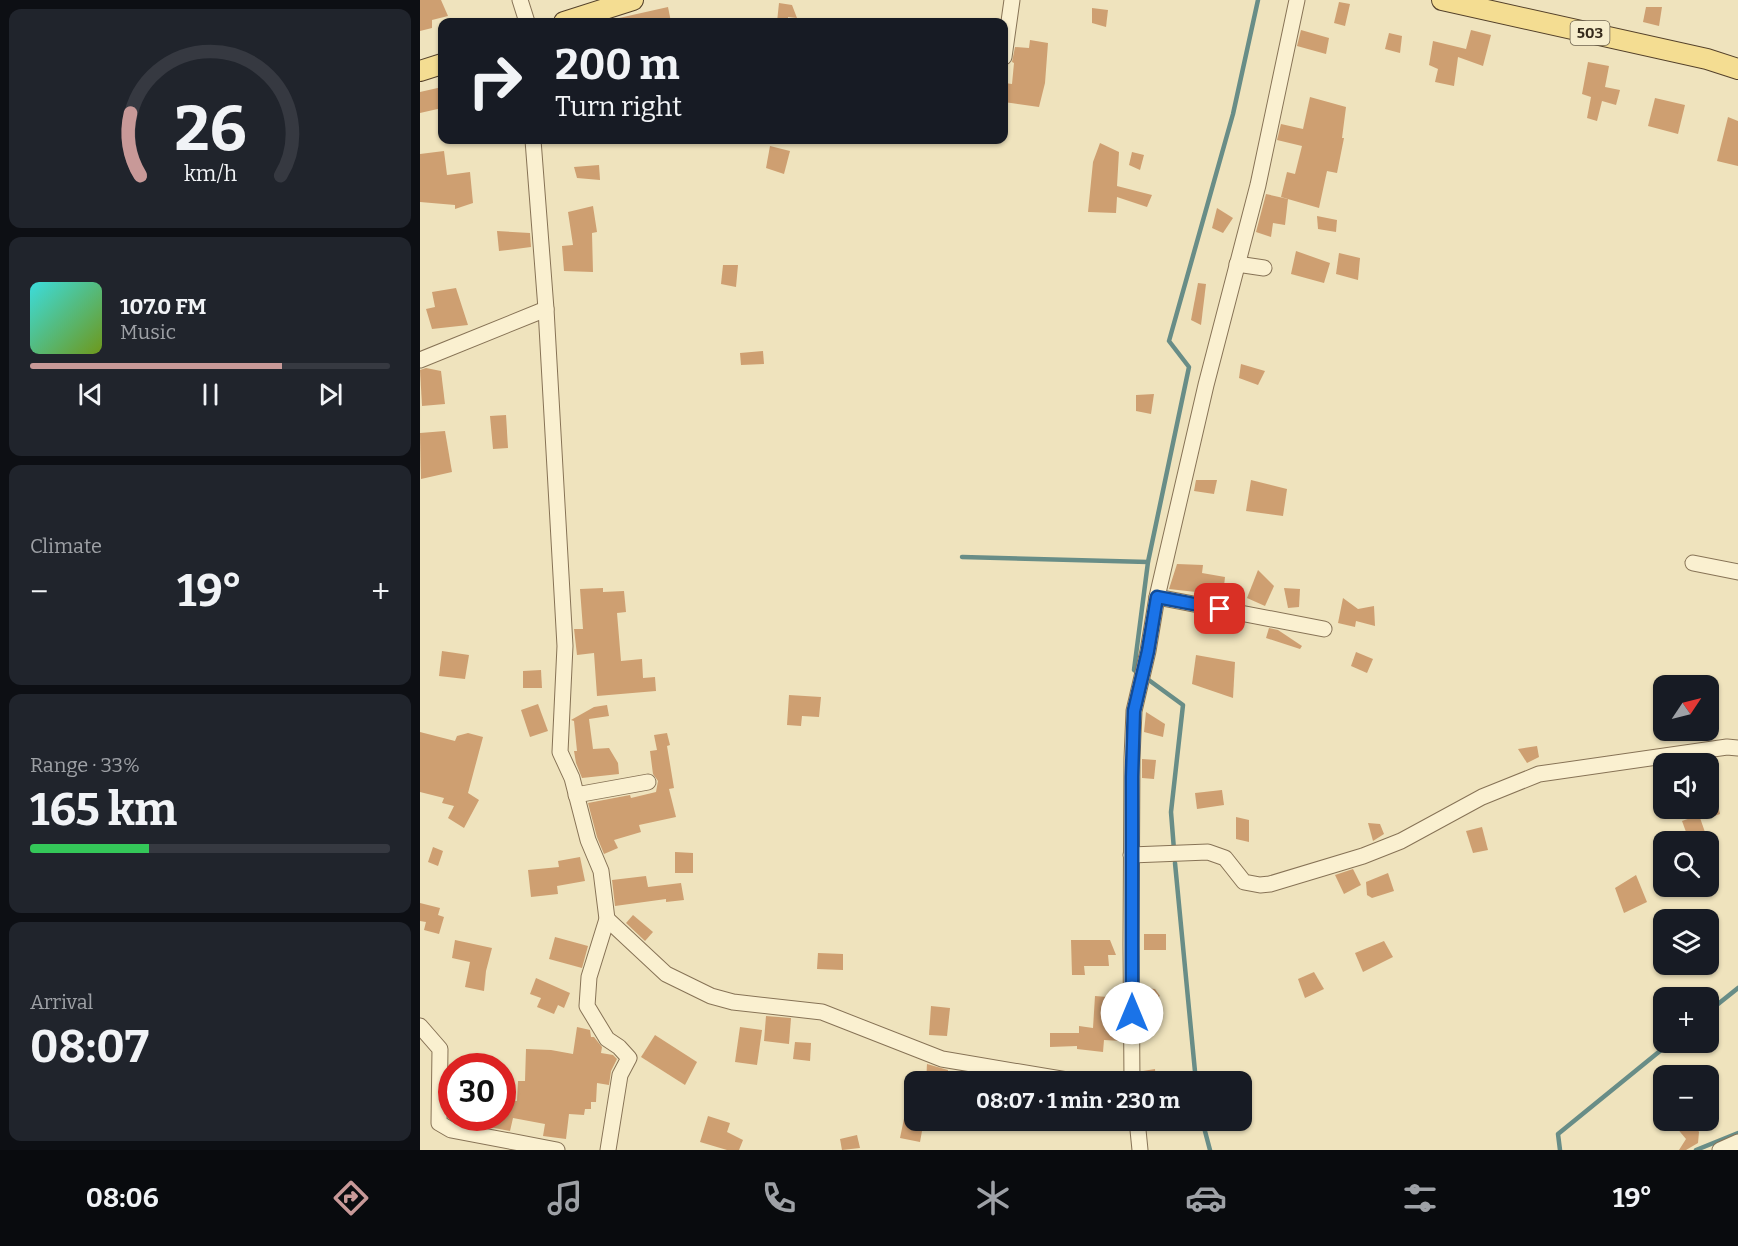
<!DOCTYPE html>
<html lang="en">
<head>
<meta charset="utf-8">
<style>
	:root { --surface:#171b24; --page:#20242c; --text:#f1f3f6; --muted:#9ea1a6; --line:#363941; --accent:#c89998 }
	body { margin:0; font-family:Bitter,serif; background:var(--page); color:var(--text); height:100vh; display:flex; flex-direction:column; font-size:22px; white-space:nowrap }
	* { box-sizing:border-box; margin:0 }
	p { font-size:20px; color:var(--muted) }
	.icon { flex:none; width:33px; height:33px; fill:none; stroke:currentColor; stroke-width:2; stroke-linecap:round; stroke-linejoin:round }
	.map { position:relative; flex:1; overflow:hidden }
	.side { display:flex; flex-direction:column; gap:9px; padding:9px; background:#0d0f14; width:420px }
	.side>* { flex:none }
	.top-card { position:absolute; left:18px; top:18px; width:570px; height:126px; border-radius:12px; box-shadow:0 2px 4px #0004; background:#171b24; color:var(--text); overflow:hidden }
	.needle { width:39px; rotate:55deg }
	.buttons { position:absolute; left:1233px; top:675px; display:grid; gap:12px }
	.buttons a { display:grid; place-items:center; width:66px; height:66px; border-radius:12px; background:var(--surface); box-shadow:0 2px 4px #0004; font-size:30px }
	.speed { position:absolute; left:18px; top:1053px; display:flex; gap:12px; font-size:30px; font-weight:700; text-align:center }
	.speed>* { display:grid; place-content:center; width:78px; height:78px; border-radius:50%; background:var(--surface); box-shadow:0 2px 4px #0004; line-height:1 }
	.speed .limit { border:9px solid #d22; background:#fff; color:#111 }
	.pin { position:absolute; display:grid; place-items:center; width:51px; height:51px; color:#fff; margin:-26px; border-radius:12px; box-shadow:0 3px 9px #0006 }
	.me { position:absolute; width:66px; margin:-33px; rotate:0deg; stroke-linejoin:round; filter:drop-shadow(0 0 4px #0008) }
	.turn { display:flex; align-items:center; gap:21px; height:126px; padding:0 18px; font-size:27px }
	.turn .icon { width:78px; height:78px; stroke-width:2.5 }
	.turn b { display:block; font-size:42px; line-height:51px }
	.big { font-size:45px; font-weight:700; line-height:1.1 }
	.side .widget { flex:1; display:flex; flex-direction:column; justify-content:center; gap:9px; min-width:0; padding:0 21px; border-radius:12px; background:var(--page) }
	.side .dial { align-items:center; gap:0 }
	.dial svg { height:156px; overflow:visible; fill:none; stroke:var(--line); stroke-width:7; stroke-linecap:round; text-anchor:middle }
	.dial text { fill:var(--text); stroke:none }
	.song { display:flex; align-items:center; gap:18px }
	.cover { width:72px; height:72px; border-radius:9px; background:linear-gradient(135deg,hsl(180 70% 55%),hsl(80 70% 35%)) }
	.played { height:6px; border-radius:3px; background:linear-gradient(90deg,var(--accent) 70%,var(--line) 70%) }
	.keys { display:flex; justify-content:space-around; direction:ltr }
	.heat { display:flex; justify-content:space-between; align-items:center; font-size:33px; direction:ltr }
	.charge { height:9px; border-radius:4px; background:linear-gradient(90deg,#34c759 33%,var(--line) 0) }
	.trip { position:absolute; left:484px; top:1071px; width:348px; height:60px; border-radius:12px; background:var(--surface); box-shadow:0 2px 4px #0004; font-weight:700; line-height:60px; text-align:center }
	.dock { display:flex; height:96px; justify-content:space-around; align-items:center; background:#090b0e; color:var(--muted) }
	.dock .icon { width:42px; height:42px }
	.dock .current { color:var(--accent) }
	.dock b { font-size:27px; color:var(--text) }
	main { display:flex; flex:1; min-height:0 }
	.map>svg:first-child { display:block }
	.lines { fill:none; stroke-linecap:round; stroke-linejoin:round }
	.stream { stroke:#688d87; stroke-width:4.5 }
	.building { fill:#ce9f71 }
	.minor-casing { stroke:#877356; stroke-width:17 }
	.major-casing { stroke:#54412a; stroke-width:22 }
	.minor { stroke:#faf0d0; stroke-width:15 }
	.major { stroke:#f4dd92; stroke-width:20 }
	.route-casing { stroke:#114b97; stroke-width:15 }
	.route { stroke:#1a73e8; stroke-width:10 }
	.labels { text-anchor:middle; stroke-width:6; stroke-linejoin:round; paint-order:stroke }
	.shield { fill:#f6edcc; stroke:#6f6450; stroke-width:1.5 }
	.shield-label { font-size:15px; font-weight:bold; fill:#352a1b }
</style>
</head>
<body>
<main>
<section class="side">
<div class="widget dial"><svg viewBox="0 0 100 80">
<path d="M14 69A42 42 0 1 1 86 69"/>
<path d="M14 69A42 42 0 0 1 9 37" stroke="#c89998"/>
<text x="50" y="56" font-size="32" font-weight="700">26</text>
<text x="50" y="72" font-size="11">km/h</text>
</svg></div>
<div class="widget">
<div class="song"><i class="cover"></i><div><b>107.0 FM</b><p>Music</p></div></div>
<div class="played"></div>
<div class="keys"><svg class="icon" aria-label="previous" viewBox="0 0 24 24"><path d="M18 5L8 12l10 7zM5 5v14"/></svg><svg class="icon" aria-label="pause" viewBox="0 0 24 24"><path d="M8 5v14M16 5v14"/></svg><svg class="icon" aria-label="next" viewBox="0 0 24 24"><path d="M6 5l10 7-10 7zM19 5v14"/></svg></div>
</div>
<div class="widget"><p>Climate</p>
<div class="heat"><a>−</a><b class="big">19°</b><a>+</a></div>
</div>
<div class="widget"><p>Range · 33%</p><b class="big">165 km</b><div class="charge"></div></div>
<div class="widget"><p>Arrival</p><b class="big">08:07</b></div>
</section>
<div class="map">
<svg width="1318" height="1150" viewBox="0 0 1318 1150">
	<rect width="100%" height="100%" fill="#efe3bd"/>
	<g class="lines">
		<!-- stream -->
		<g class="stream">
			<path d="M542 557 728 562"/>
			<path d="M718 673 714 670 728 562 769 367 749 341 813 114 838 0"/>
			<path d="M726 678 763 705 751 812 754 850"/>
			<path d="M755 863 776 1082"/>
			<path d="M1288 1012 1318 988"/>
			<path d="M782 1120 790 1150"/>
			<path d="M1140 1150 1138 1134 1251 1042"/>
			<path d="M1276 1150 1318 1133"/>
		</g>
	</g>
	<!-- building -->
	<g class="building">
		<path d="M0 0H21L28 16 12 20V28L0 31Z"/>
		<path d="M919 2 930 4 925 26 914 23Z"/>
		<path d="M359 3 372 5 377 18 368 17V22H357Z"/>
		<path d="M248 7 251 22H199V18Z"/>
		<path d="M1226 7H1242L1239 26 1223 22Z"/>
		<path d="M672 8 688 10 686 27 672 23Z"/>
		<path d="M881 30 909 38 906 54 877 46Z"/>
		<path d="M1051 30 1071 35 1063 66 1038 57 1034 86 1015 82 1018 69 1009 65 1013 41 1046 49Z"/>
		<path d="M969 33 982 36 980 53 965 49Z"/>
		<path d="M610 40 628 43 625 83 619 107 584 102 585 83 592 84 594 63 592 62 595 47 609 48Z"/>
		<path d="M1168 62 1189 66 1185 87 1200 90 1196 105 1182 101 1177 121 1167 118 1171 97 1162 94Z"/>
		<path d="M22 87V108L0 113V92Z"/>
		<path d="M890 97 926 107 922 138H924L917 173 907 171 899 208 861 197 867 172 875 174 882 146 857 140 861 124 883 129Z"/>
		<path d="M1235 98 1265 105 1258 134 1228 126Z"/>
		<path d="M1308 117 1318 121V166L1297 161Z"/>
		<path d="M680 143 699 152 697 186 732 195 727 207 697 197 696 213 668 212 673 162Z"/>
		<path d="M350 146 370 151 364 174 346 168Z"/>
		<path d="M24 151 27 175 50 172 53 203 35 209V205L0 202V154Z"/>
		<path d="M712 152 724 155 720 170 709 165Z"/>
		<path d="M179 165 180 180 157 178 154 167Z"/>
		<path d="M846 194 868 199 865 225 853 223 851 237 836 232Z"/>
		<path d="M173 206 177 232 172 233 173 272 144 271 142 246 153 245 148 212Z"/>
		<path d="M797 208 813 218 803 233 792 228Z"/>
		<path d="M897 216 917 220 916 232 898 229Z"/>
		<path d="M77 231 110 233 111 247 79 251Z"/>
		<path d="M876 251 910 263 904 283 871 274Z"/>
		<path d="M919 253 940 258 938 280 916 274Z"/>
		<path d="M303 265H318L316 287 301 284Z"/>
		<path d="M778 283 786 284 781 325 771 320Z"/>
		<path d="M36 288 48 325 12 329 6 309 15 307 12 292Z"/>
		<path d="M343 351 344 364 321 365 320 353Z"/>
		<path d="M821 364 845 371 838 385 819 378Z"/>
		<path d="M6 368 21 371 25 404 2 406 0 370Z"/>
		<path d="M734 394 731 414 716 411V395Z"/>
		<path d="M86 415 88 448 73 449 70 416Z"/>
		<path d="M25 431 32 472 1 479 0 433Z"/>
		<path d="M776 480H797L794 494 774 491Z"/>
		<path d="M831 480 867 489 863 516 826 511Z"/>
		<path d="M757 564 783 565 782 573 805 577 803 595 749 589Z"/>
		<path d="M838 570 854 586 845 606 827 598Z"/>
		<path d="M183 588V592L204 591 206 612 197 613 201 661 222 659 223 678 235 677 236 691 177 696 174 653 157 655 154 629H163L160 589Z"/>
		<path d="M864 588 880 589 879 607 868 608Z"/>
		<path d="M923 598 938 609 954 606 955 626 936 621 935 627 918 623Z"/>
		<path d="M788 617 802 619V626L786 619Z"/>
		<path d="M849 628 858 630 882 646 880 649 846 638Z"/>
		<path d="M22 651 49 655 45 679 19 676Z"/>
		<path d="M936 652 953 659 947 673 931 666Z"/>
		<path d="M776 655 815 662 813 698 772 684Z"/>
		<path d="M121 670 122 688H103V671Z"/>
		<path d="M369 695 401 697 399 717 382 716 381 726 367 725Z"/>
		<path d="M118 704 128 731 110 737 101 710Z"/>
		<path d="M187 705 189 716 169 719 173 749 189 748 198 763 199 774 162 778 156 763 154 751H157L154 721 151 720 174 707Z"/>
		<path d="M726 712 745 724 743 737 724 732Z"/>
		<path d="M0 732 35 741 37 736 48 733 63 737 48 793 59 800 44 828 28 818 34 806 22 803 24 798 0 792Z"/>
		<path d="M247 733 250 745 247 746 254 788 249 789 256 817 219 825 221 832 194 840 198 848 184 854 177 837 168 803 210 795 211 798 236 792 238 781 233 774 230 751 237 750 234 735Z"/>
		<path d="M1117 746 1119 757 1107 763 1098 749Z"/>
		<path d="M722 759 736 760 734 779 722 778Z"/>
		<path d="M1293 784 1300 814 1288 818V785Z"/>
		<path d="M802 790 804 805 777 809 775 793Z"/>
		<path d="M1279 815 1286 835 1269 840 1262 821Z"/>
		<path d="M816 817 829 820V842L816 839Z"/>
		<path d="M948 823 960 824 964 834 953 841Z"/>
		<path d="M1062 827 1068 850 1053 853 1046 831Z"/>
		<path d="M13 847 23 851 18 866 8 862Z"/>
		<path d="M255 852 273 853V873H255Z"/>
		<path d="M160 857 165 881 137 886 138 894 111 897 108 870 139 867 138 861Z"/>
		<path d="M933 869 941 885 924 894 915 875Z"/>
		<path d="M968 873 974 891 952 898 947 895 946 882Z"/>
		<path d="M1216 875 1227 902 1204 913 1195 888Z"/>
		<path d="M226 876 228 887 261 883 264 900 246 902V899L195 906 192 880Z"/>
		<path d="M0 903 20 908 18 915 24 917 19 934 4 930 6 922 0 921Z"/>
		<path d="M213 915 233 932 225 941 206 923Z"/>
		<rect x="724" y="934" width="22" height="16"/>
		<path d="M135 937 168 946 162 968 129 959Z"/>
		<path d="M35 940 72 948 66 971 64 991 45 987 50 962 32 958Z"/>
		<path d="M651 940H690L696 955H688L689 966H664L665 975H652Z"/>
		<path d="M964 941 973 957 943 972 935 953Z"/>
		<path d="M398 953 423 954V970L397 969Z"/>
		<path d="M894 972 904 989 885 998 878 979Z"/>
		<path d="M116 978 150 993 144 1008 138 1005 134 1014 117 1007 121 998 110 994Z"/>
		<path d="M726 988 735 989 740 996 734 1000H721V993Z"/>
		<path d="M675 996 700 998 699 1020 702 1022V1041L684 1040 683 1052 657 1049V1046L630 1047V1033H659V1026L673 1028Z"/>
		<path d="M511 1006 530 1008 527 1036 509 1035Z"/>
		<path d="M346 1016 371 1018 369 1044 344 1041Z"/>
		<path d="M157 1027 170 1030 171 1037H174L182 1047 181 1053 193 1055 197 1059 191 1071 189 1085 177 1083 176 1102H171V1109H165L164 1115 149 1114 146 1139 123 1136 125 1124 93 1118 90 1131 69 1127 70 1118H82V1098L97 1101 98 1081H105L106 1049 131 1050 153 1054Z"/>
		<path d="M320 1027 342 1030 337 1065 315 1062Z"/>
		<path d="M235 1035 277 1062 265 1085 221 1057Z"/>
		<path d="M375 1042 391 1043 390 1061 373 1059Z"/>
		<path d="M507 1064 528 1070 527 1082H506Z"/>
		<path d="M735 1069 736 1080 724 1081 723 1071Z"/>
		<path d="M486 1109 495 1111V1120H504L500 1142 480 1138Z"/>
		<path d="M288 1116 310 1123 307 1132 323 1140 319 1150H307L280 1142Z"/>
		<path d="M1268 1120H1272L1279 1132 1278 1143 1266 1150H1259L1266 1139 1256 1127Z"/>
		<path d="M437 1135 440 1148 422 1150 420 1139Z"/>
	</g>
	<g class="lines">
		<!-- minor casing -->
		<g class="minor-casing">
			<g id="minor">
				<path d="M100 0 107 22"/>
				<path d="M584 57 592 0"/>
				<path d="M113 140 126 309 145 646 140 752 152 778 168 840 181 871 187 919 169 977 167 1006 187 1039 199 1047 209 1058 200 1075 188 1150"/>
				<path d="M817 264 844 268"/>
				<path d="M0 360 126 309"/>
				<path d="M1273 563 1318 572"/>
				<path d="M737 597 904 629"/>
				<path d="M156 795 228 782"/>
				<path d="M711 855 788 852 805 858 824 882 840 885 850 884 943 856 981 841 1062 797 1119 774 1307 747 1318 748"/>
				<path d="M187 919 246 974 291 996 313 1002 402 1012 522 1059 659 1082"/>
				<path d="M0 1026 20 1049 19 1123 31 1130 137 1150"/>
				<path d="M712 1082 711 945 712 758 714 711 728 651 737 597 786 385 838 185 877 0"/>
				<path d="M717 1120 720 1150"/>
				<path d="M1300 1150 1318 1142"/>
			</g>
		</g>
		<!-- major casing -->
		<g class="major-casing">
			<g id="major">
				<path d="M1022 0 1287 59 1318 69"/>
				<path d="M144 22 213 0"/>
				<path d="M0 71 22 64"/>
			</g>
		</g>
		<!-- minor -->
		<use href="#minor" class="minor"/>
		<!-- major -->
		<use href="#major" class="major"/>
	</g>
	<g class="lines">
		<!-- route casing -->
		<g class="route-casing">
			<path id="route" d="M712 1013V777L714 711 728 651 737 597 800 609"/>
		</g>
		<!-- route -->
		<use href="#route" class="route"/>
	</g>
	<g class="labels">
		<!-- shield labels -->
		<rect class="shield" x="1150.5" y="21" width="39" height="24" rx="4.5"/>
		<g class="shield-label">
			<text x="1170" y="38">503</text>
		</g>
	</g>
</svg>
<div class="buttons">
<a><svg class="needle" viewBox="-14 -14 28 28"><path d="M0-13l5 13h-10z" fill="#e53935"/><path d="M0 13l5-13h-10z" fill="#9ea1a6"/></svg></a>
<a><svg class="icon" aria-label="sound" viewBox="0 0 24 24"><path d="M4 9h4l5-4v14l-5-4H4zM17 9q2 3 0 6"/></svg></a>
<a><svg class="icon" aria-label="search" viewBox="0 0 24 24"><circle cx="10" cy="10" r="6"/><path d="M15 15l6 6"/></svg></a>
<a><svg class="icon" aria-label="layers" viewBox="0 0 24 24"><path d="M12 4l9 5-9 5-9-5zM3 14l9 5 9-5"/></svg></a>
<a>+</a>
<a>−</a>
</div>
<div class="speed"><div class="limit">30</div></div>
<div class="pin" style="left:800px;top:609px;background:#d93025"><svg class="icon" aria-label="arrive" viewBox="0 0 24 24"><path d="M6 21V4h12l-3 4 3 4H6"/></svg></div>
<svg class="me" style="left:712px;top:1013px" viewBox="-20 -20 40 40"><circle r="19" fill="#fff"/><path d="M0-13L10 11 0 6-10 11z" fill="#1a73e8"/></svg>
<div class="trip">08:07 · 1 min · 230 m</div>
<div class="top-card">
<div class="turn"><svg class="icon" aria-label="right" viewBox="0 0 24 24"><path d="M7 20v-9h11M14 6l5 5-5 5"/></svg><div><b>200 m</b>Turn right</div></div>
</div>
</div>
</main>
<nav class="dock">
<b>08:06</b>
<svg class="icon current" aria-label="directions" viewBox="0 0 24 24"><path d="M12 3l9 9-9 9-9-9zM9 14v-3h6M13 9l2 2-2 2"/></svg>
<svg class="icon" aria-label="music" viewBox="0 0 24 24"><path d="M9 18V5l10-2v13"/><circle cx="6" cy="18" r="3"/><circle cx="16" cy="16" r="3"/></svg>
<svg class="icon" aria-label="phone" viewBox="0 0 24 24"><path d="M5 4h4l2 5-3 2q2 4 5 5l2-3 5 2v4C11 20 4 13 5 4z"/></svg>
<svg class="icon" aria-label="climate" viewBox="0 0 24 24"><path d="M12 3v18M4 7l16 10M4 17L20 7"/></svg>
<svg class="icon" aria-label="car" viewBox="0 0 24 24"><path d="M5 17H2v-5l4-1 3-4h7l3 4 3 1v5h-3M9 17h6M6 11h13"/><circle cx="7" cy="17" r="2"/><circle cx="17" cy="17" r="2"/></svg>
<svg class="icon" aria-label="filters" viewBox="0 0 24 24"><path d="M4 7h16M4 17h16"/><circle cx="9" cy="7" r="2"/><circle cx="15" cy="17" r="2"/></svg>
<b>19°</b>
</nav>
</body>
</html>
